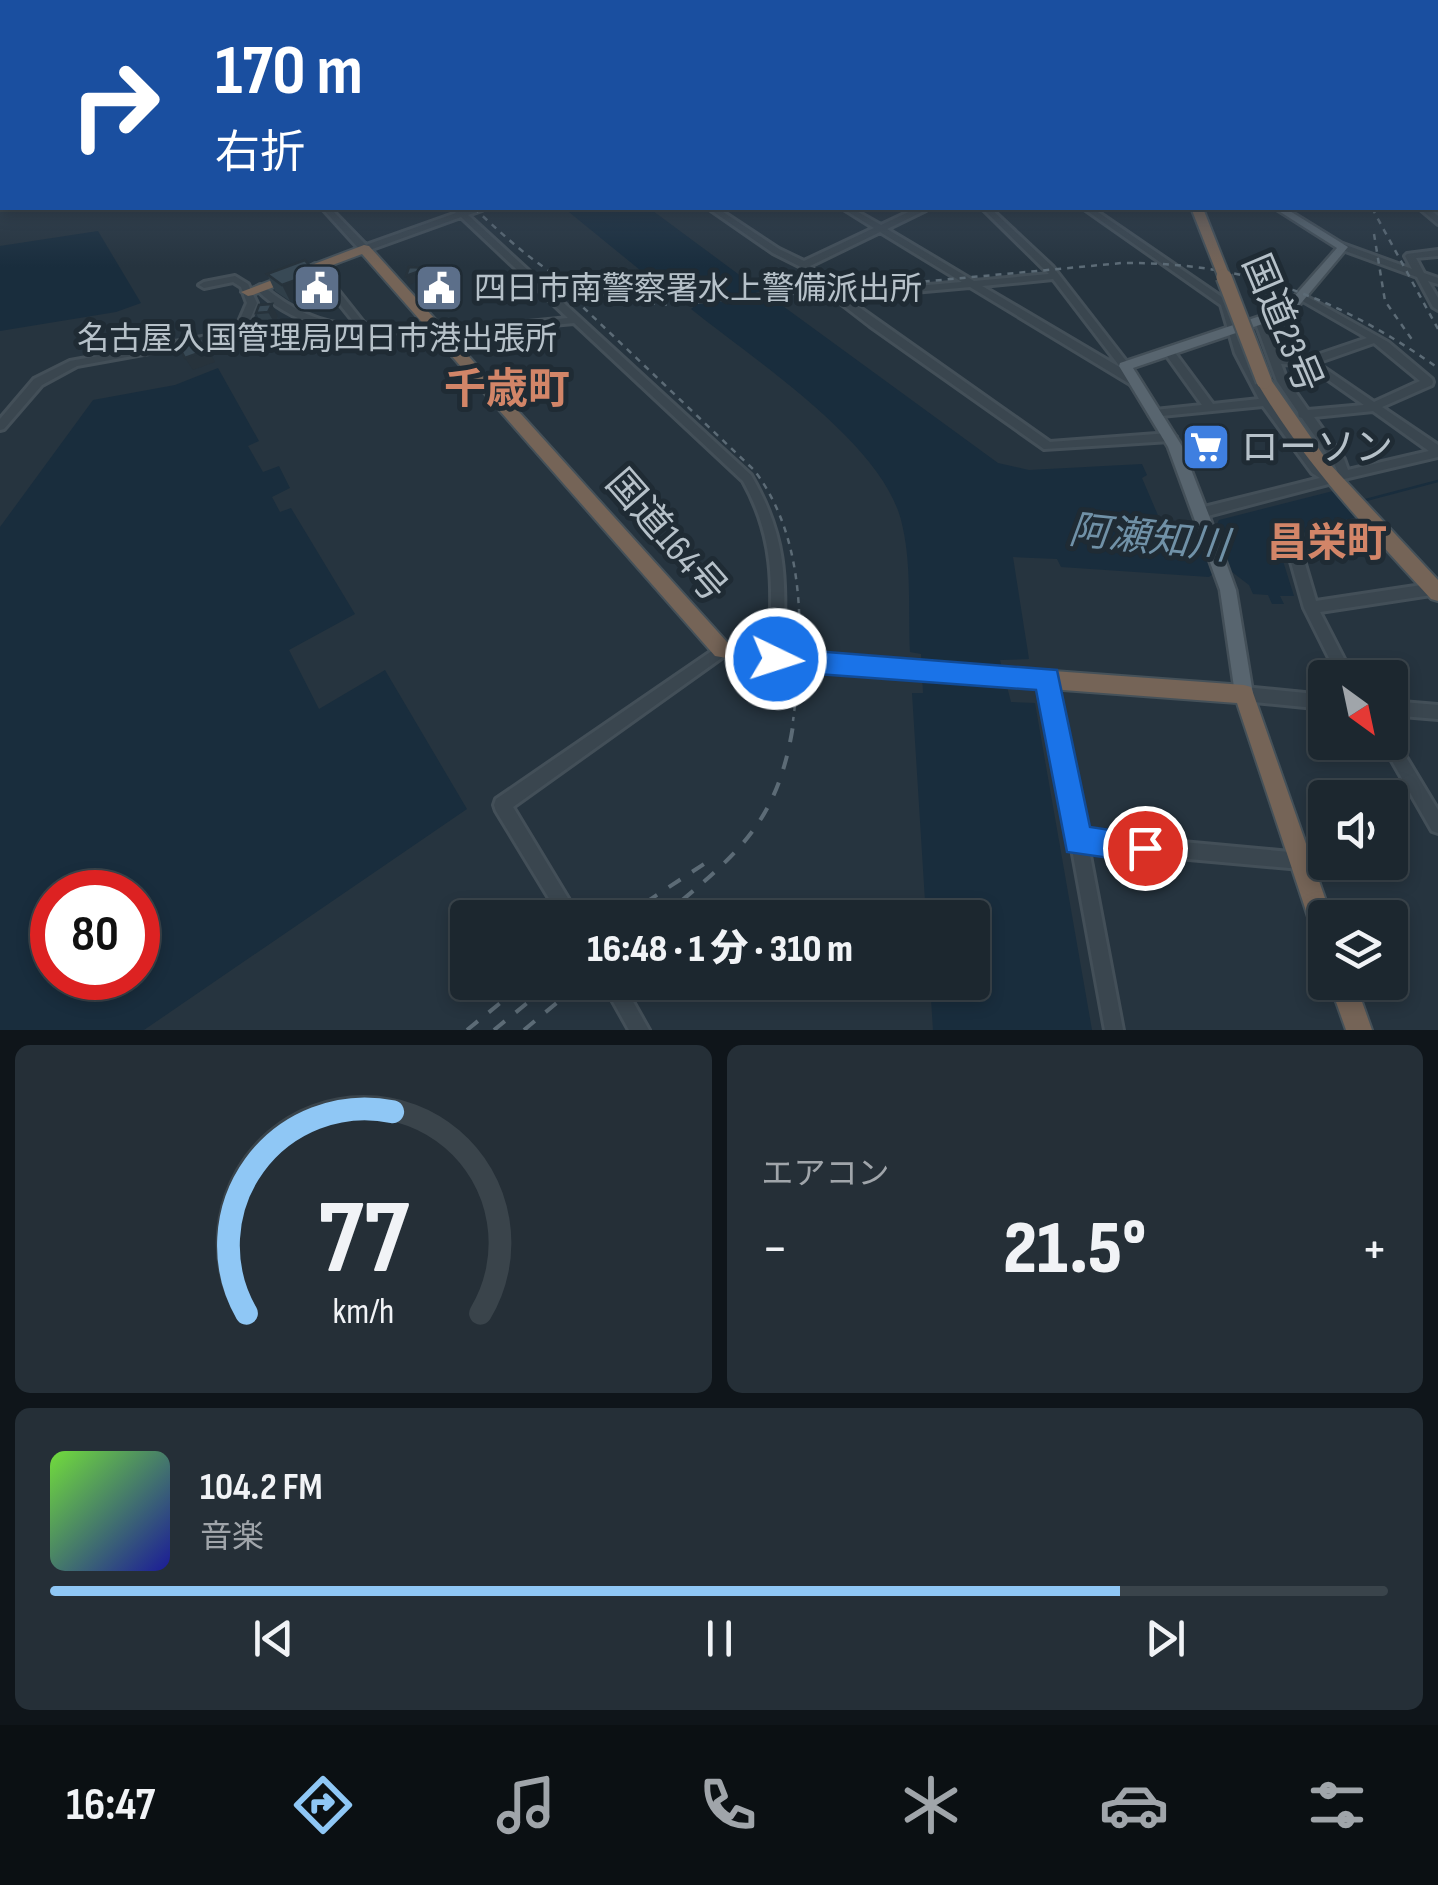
<!DOCTYPE html>
<html lang="ja">
<head>
<meta charset="utf-8">
<style>
	:root { --surface:#1c272f; --page:#252f37; --text:#f1f3f6; --muted:#a0a5aa; --line:#3a444b; --accent:#8fc7f5 }
	body { margin:0; font-family:"Sofia Sans Condensed","Noto Sans JP",sans-serif; background:var(--page); color:var(--text); height:100vh; display:flex; flex-direction:column; font-size:38px; white-space:nowrap }
	* { box-sizing:border-box; margin:0 }
	p { font-size:32px; color:var(--muted) }
	.icon { flex:none; width:55px; height:55px; fill:none; stroke:currentColor; stroke-width:2; stroke-linecap:round; stroke-linejoin:round }
	.map { position:relative; height:1030px; overflow:hidden }
	.panel { display:flex; flex-direction:column; gap:15px; padding:15px; background:#0f151a; flex:1 }
	.panel>* { flex:none }
	.banner { position:absolute; left:0px; top:0px; width:1440px; height:210px; box-shadow:0 5px 15px #0003,0 0 0 2px var(--line); background:#1a4fa0; color:#fff; overflow:hidden }
	.needle { width:65px; rotate:147deg }
	.fabs { position:absolute; left:1308px; top:660px; display:grid; gap:20px }
	.fabs a { display:grid; place-items:center; width:100px; height:100px; border-radius:10px; background:var(--surface); box-shadow:0 5px 15px #0003,0 0 0 2px var(--line); font-size:50px }
	.speed { position:absolute; left:30px; top:870px; display:flex; gap:20px; font-size:50px; font-weight:700; text-align:center }
	.speed>* { display:grid; place-content:center; width:130px; height:130px; border-radius:50%; background:var(--surface); box-shadow:0 5px 15px #0003,0 0 0 2px var(--line); line-height:1 }
	.speed .limit { border:15px solid #d22; background:#fff; color:#111 }
	.pin { position:absolute; display:grid; place-items:center; width:85px; height:85px; color:#fff; margin:-42px; border:5px solid #fff; border-radius:50%; box-shadow:0 2px 10px #0007 }
	.me { position:absolute; width:110px; margin:-55px; rotate:94deg; stroke-linejoin:round; filter:drop-shadow(0 0 8px #0008) }
	.turn { display:flex; align-items:center; gap:35px; height:210px; padding:0 50px; font-size:45px }
	.turn .icon { width:130px; height:130px; stroke-width:2.5 }
	.turn b { display:block; font-size:70px; line-height:85px }
	.big { font-size:75px; font-weight:800; line-height:1.1 }
	.panel .card { flex:1; display:flex; flex-direction:column; justify-content:center; gap:15px; min-width:0; padding:0 35px; border-radius:15px; background:var(--page) }
	.panel .dial { align-items:center; gap:0 }
	.dial svg { height:260px; overflow:visible; fill:none; stroke:var(--line); stroke-width:7; stroke-linecap:round; text-anchor:middle }
	.dial text { fill:var(--text); stroke:none }
	.song { display:flex; align-items:center; gap:30px }
	.cover { width:120px; height:120px; border-radius:15px; background:linear-gradient(135deg,hsl(100 70% 55%),hsl(240 70% 35%)) }
	.played { height:10px; border-radius:5px; background:linear-gradient(90deg,var(--accent) 80%,var(--line) 80%) }
	.keys { display:flex; justify-content:space-around; direction:ltr }
	.heat { display:flex; justify-content:space-between; align-items:center; font-size:55px; direction:ltr }
	.panel .tiles { flex:1; display:grid; gap:15px; grid-template-columns:1fr 1fr }
	.card:last-child { grid-column:span 2 }
	.trip { position:absolute; left:450px; top:900px; width:540px; height:100px; border-radius:10px; background:var(--surface); box-shadow:0 5px 15px #0003,0 0 0 2px var(--line); font-weight:800; line-height:100px; text-align:center }
	.dock { display:flex; height:160px; justify-content:space-around; align-items:center; background:#0b1013; color:var(--muted) }
	.dock .icon { width:70px; height:70px }
	.dock .current { color:var(--accent) }
	.dock b { font-size:45px; color:var(--text) }
	.map>svg:first-child { display:block }
	.water { fill:#192d3d; fill-rule:evenodd }
	.lines { fill:none; stroke-linecap:round; stroke-linejoin:round }
	.stream { stroke:#192d3d; stroke-width:2.5 }
	.minor-casing { stroke:#434f58; stroke-width:6 }
	.major-casing { stroke:#434f58; stroke-width:5 }
	.highway-casing { stroke:#455159; stroke-width:4 }
	.minor { fill:#3a464f; fill-rule:evenodd }
	.major { fill:#58656f; fill-rule:evenodd }
	.highway { fill:#756457; fill-rule:evenodd }
	.rail-far1 { stroke:#5c6b76; stroke-width:2.5; stroke-dasharray:6 6; stroke-linecap:butt }
	.rail { stroke:#5c6b76; stroke-width:4; stroke-dasharray:14 14; stroke-linecap:butt }
	.highway-bridge-far1-casing { stroke:#455159; stroke-width:15; stroke-linecap:butt }
	.highway-bridge-casing { stroke:#455159; stroke-width:19; stroke-linecap:butt }
	.highway-bridge-far1 { stroke:#756457; stroke-width:11 }
	.highway-bridge { stroke:#756457; stroke-width:15 }
	.wall { fill:#303f49 }
	.shaded-wall { fill:#27333c }
	.building { fill:#384955; stroke:#27333c; stroke-width:2.5 }
	.route { fill:#1a73e8; stroke:#114b97; stroke-width:2.5 }
	.labels { text-anchor:middle; stroke-width:10; stroke-linejoin:round; paint-order:stroke }
	.far-poi-label { font-size:32px; fill:#b6c1c9; stroke:#1f2b34; text-anchor:start }
	.street-label { font-size:38px; fill:#b6c1c9; stroke:#1f2b34 }
	.poi-label { font-size:38px; fill:#b6c1c9; stroke:#1f2b34; text-anchor:start }
	.water-label { font-size:40px; font-style:italic; fill:#7091a7; stroke:#1f2b34 }
	.neighbourhood-label { font-size:40px; font-weight:bold; fill:#d28568; stroke:#1f2b34 }
	.quarter-label { font-size:42px; font-weight:bold; fill:#d28568; stroke:#1f2b34 }
</style>
</head>
<body>
<div class="map">
<svg width="1438" height="1030" viewBox="0 0 1438 1030">
	<rect width="100%" height="100%" fill="#26343f"/>
	<!-- water -->
	<g class="water">
		<path d="M564 208H649L761 291 749 295 751 300 776 301 998 463 1029 470 1142 464 1147 475 1142 478 1160 520 1217 524 1219 520 1333 491 1357 517C1331 524 1286 528 1283 561L1294 596H1280L1284 604H1272L1268 595 1253 594 1249 585 1232 572 1214 573 1209 577 1061 567 1057 559 1013 557 1029 659 1000 660 1011 702 1035 703 1092 1030H933L930 983 972 982V918L926 917 912 693H923L921 654 910 652C908 609 912 562 901 520 881 442 753 359 691 309L695 306 694 300 678 301Z"/>
		<path d="M98 231 141 303 116 312 0 331V246Z"/>
		<path d="M218 368 259 441 248 446 263 472 279 466 290 488 272 497 280 512 291 508 355 614 289 650 319 709 385 670 467 809 144 1030H0V527L93 400 175 385ZM52 892H138V978H52Z"/>
	</g>
	<g class="lines">
		<!-- stream -->
		<path class="stream" d="M1362 501 1438 481"/>
		<!-- minor casing -->
		<g class="minor-casing">
			<g id="minor">
				<path d="M322 208H330L366 245 456 213 452 208H460L464 210 472 208H483L482 210 468 215 751 475C790 542 785 585 783 659L781 664 776 665 771 664 769 659C772 592 777 542 743 481L574 323 436 336 435 334 440 331 568 318 461 217 364 252 361 251Z"/>
				<path d="M708 208H717L779 249 804 261 874 228 842 208H851L881 225 917 208H927L926 210 887 229 974 281 1049 274 982 208H990L1053 267 1130 366 1129 368H1121L1053 279 982 286 1138 378 1139 381 1138 384H1130L970 287 846 298 1050 442 1170 433 1176 437 1170 441 1044 449 870 326 826 292 801 267 773 253ZM880 232 962 282 839 293 810 266Z"/>
				<path d="M1083 208H1092L1229 302 1245 353 1271 400 1320 467 1335 475 1338 479 1336 482 1200 518 1196 516 1194 513 1196 510 1200 508 1320 478 1312 473 1263 406 1151 417 1149 414 1151 411 1155 410 1202 405 1164 352 1169 349 1173 350 1213 404 1259 399 1235 353 1221 305Z"/>
				<path d="M1419 208H1428L1438 216V224Z"/>
				<path d="M1343 244 1412 269 1405 256 1407 254 1438 250V256L1416 258 1424 273 1438 278V284L1428 281 1438 298V310L1433 307 1417 277 1340 249V245Z"/>
				<path d="M315 264 318 265 364 323 375 327 433 324 438 327 433 330C369 336 303 337 255 288L260 285 263 286C292 310 319 323 357 326L310 267Z"/>
				<path d="M235 276 248 284 257 303 243 336 77 366 42 385 4 429 0 430V419L34 379 70 361 235 331 247 303 241 287 233 282 204 288 199 285 204 282Z"/>
				<path d="M1304 295 1388 342 1432 379 1433 382 1432 385 1382 407 1438 445V457L1344 479 1340 478 1334 463 1302 418 1299 417 1298 412 1277 381 1255 321 1260 318 1265 321 1278 357 1308 358 1367 338 1301 300 1299 298ZM1374 343 1420 381 1374 402 1317 363ZM1281 364 1307 365 1364 405 1308 410 1287 380ZM1373 411 1429 451 1348 470 1344 459 1314 417Z"/>
				<path d="M1374 518 1378 520 1380 523 1378 526 1322 542 1303 557 1316 601 1435 583 1438 584V594L1320 612 1354 678H1339L1304 608 1289 555 1291 551 1313 534Z"/>
				<path d="M722 644 727 646 729 650 727 654 513 807 580 918H561L496 811 494 805 496 799Z"/>
				<path d="M1048 671 1053 673 1055 678 1085 833 1301 853 1307 855 1309 861 1307 867 1301 869 1089 850 1123 1030H1105L1041 678 1043 673Z"/>
				<path d="M1244 687 1325 695V709L1244 701 1239 699 1237 694 1239 689Z"/>
				<path d="M1390 701 1438 705V719L1390 715Z"/>
				<path d="M1390 735 1394 737 1438 810V833L1432 831 1384 747 1382 742H1390Z"/>
				<path d="M602 982H622L649 1030H629Z"/>
			</g>
		</g>
		<!-- major casing -->
		<g class="major-casing">
			<path id="major" d="M1274 208H1285L1348 247 1292 314 1133 368 1182 446 1210 518 1236 590 1253 694 1250 700 1244 702 1238 700 1235 694 1220 590 1194 518 1168 447 1119 366 1120 363 1284 308 1337 248Z"/>
		</g>
		<!-- highway casing -->
		<g class="highway-casing">
			<g id="highway">
				<path d="M364 245 369 246 727 642 795 652 1244 685 1251 687 1332 918H1325V944L1316 941 1313 932 1237 703 795 670 715 656 362 254 253 295 248 296 241 292Z"/>
				<path d="M1264 376 1269 377 1328 462 1438 580V601L1431 599C1367 529 1304 463 1256 381Z"/>
				<path d="M1329 982H1355L1372 1030H1346Z"/>
			</g>
		</g>
		<!-- minor -->
		<use href="#minor" class="minor"/>
		<!-- major -->
		<use href="#major" class="major"/>
		<!-- highway -->
		<use href="#highway" class="highway"/>
		<!-- rail-far1 -->
		<g class="rail-far1">
			<path d="M474 208C543 272 576 301 674 305L1122 263C1246 262 1337 297 1438 368"/>
			<path d="M1372 208 1438 329"/>
			<path d="M1374 234 1385 301 1413 341"/>
			<path d="M566 291 754 470C807 539 804 638 793 721"/>
		</g>
		<!-- rail -->
		<g class="rail">
			<path d="M622 918 707 862"/>
			<path d="M661 918C738 853 779 824 794 719"/>
			<path d="M467 1030 526 982"/>
			<path d="M494 1030 553 982"/>
			<path d="M524 1030 582 982"/>
		</g>
		<!-- highway-bridge-far1 casing -->
		<g class="highway-bridge-far1-casing">
			<path id="highway-bridge-far1" d="M1197 208 1225 279"/>
		</g>
		<!-- highway-bridge casing -->
		<g class="highway-bridge-casing">
			<path id="highway-bridge" d="M1224 277 1264 381"/>
		</g>
		<!-- highway-bridge-far1 -->
		<use href="#highway-bridge-far1" class="highway-bridge-far1"/>
		<!-- highway-bridge -->
		<use href="#highway-bridge" class="highway-bridge"/>
	</g>
	<!-- wall -->
	<g class="wall">
		<path d="M267 274 323 289 290 301 275 291Z"/>
		<path d="M259 305 278 317 275 324 262 325 256 313Z"/>
	</g>
	<!-- shaded-wall -->
	<g class="shaded-wall">
		<path d="M428 268 431 276 409 285 406 276Z"/>
		<path d="M315 273 323 289 290 301 282 285Z"/>
		<path d="M435 283 437 291 430 294 427 286Z"/>
		<path d="M272 304 278 317 275 324 268 312Z"/>
		<path d="M202 338 215 362 193 370 185 358Z"/>
	</g>
	<!-- building -->
	<g class="building">
		<path d="M305 260 315 273 282 285 267 274Z"/>
		<path d="M409 267 428 268 406 276Z"/>
		<path d="M428 275 435 283 427 286 420 278Z"/>
		<path d="M272 304 268 312 256 313 259 305Z"/>
		<path d="M202 338 207 350 185 358 179 347Z"/>
	</g>
	<!-- sky -->
	<linearGradient id="sky" x2="0" y2="1"><stop stop-color="#151d23"/><stop offset="0.46" stop-color="#415063"/><stop offset="1" stop-color="#415063" stop-opacity="0"/></linearGradient>
	<rect width="1438" height="267" fill="url(#sky)"/>
	<!-- route -->
	<path class="route" d="M776 648 1057 670 1090 827 1156 837 1160 848 1156 858 1145 863 1067 852 1036 690 776 671 767 667 763 659 767 651Z"/>
	<!-- icons -->
	<defs>
		<g id="civic-square" transform="scale(2.5)"><rect x="-9" y="-9" width="18" height="18" rx="4" fill="#5c6f8a" stroke="#1f2b34"/><path d="M-.6-6.5H3V-4.5H.6V-3L4-1V1h2V6H-6V1h2V-1L-.6-3ZM-1.2 2.5V6h2.4V2.5Z" fill="#fff"/></g>
		<g id="supermarket-square" transform="scale(2.5)"><rect x="-9" y="-9" width="18" height="18" rx="4" fill="#3f7fe0" stroke="#1f2b34"/><path d="M-6-5.5h2.5l.6 2H6L4.5 2H-2.5L-4.4-4H-6ZM-1.5 3.2a1.3 1.3 0 1 0 .1 0ZM3 3.2a1.3 1.3 0 1 0 .1 0Z" fill="#fff"/></g>
	</defs>
	<g fill-rule="evenodd">
		<use href="#civic-square" x="317" y="288"/>
		<use href="#civic-square" x="439" y="288"/>
		<use href="#supermarket-square" x="1206" y="447"/>
	</g>
	<g class="labels">
		<!-- far-poi labels -->
		<g class="far-poi-label">
			<text x="474" y="299">四日市南警察署水上警備派出所</text>
			<text x="317" y="349" text-anchor="middle">名古屋入国管理局四日市港出張所</text>
		</g>
		<!-- street labels -->
		<g class="street-label">
			<text transform="translate(1283 323) rotate(67)" y="13">国道23号</text>
			<text transform="translate(667 535) rotate(49)" y="13">国道164号</text>
		</g>
		<!-- poi labels -->
		<g class="poi-label">
			<text x="1241" y="460">ローソン</text>
		</g>
		<!-- water labels -->
		<g class="water-label">
			<text transform="translate(1149 537) rotate(6)" y="14">阿瀬知川</text>
		</g>
		<!-- neighbourhood labels -->
		<g class="neighbourhood-label">
			<text x="1327" y="556">昌栄町</text>
		</g>
		<!-- quarter labels -->
		<g class="quarter-label">
			<text x="507" y="403">千歳町</text>
		</g>
	</g>
</svg>
<div class="fabs">
<a><svg class="needle" viewBox="-14 -14 28 28"><path d="M0-13l5 13h-10z" fill="#e53935"/><path d="M0 13l5-13h-10z" fill="#a0a5aa"/></svg></a>
<a><svg class="icon" aria-label="sound" viewBox="0 0 24 24"><path d="M4 9h4l5-4v14l-5-4H4zM17 9q2 3 0 6"/></svg></a>
<a><svg class="icon" aria-label="layers" viewBox="0 0 24 24"><path d="M12 4l9 5-9 5-9-5zM3 14l9 5 9-5"/></svg></a>
</div>
<div class="speed"><div class="limit">80</div></div>
<div class="pin" style="left:1145px;top:848px;background:#d93025"><svg class="icon" aria-label="arrive" viewBox="0 0 24 24"><path d="M6 21V4h12l-3 4 3 4H6"/></svg></div>
<svg class="me" style="left:776px;top:659px" viewBox="-20 -20 40 40"><circle r="17" fill="#1a73e8" stroke="#fff" stroke-width="3"/><path d="M0-11L8 9 0 5-8 9z" fill="#fff"/></svg>
<div class="trip">16:48 · 1 分 · 310 m</div>
<div class="banner">
<div class="turn"><svg class="icon" aria-label="right" viewBox="0 0 24 24"><path d="M7 20v-9h11M14 6l5 5-5 5"/></svg><div><b>170 m</b>右折</div></div>
</div>
</div>
<section class="panel">
<div class="tiles">
<div class="card dial"><svg viewBox="0 0 100 80">
<path d="M14 69A42 42 0 1 1 86 69"/>
<path d="M14 69A42 42 0 0 1 59 7" stroke="#8fc7f5"/>
<text x="50" y="56" font-size="32" font-weight="700">77</text>
<text x="50" y="72" font-size="11">km/h</text>
</svg></div>
<div class="card"><p>エアコン</p>
<div class="heat"><a>−</a><b class="big">21.5°</b><a>+</a></div>
</div>
<div class="card">
<div class="song"><i class="cover"></i><div><b>104.2 FM</b><p>音楽</p></div></div>
<div class="played"></div>
<div class="keys"><svg class="icon" aria-label="previous" viewBox="0 0 24 24"><path d="M18 5L8 12l10 7zM5 5v14"/></svg><svg class="icon" aria-label="pause" viewBox="0 0 24 24"><path d="M8 5v14M16 5v14"/></svg><svg class="icon" aria-label="next" viewBox="0 0 24 24"><path d="M6 5l10 7-10 7zM19 5v14"/></svg></div>
</div>
</div>
</section>
<nav class="dock">
<b>16:47</b>
<svg class="icon current" aria-label="directions" viewBox="0 0 24 24"><path d="M12 3l9 9-9 9-9-9zM9 14v-3h6M13 9l2 2-2 2"/></svg>
<svg class="icon" aria-label="music" viewBox="0 0 24 24"><path d="M9 18V5l10-2v13"/><circle cx="6" cy="18" r="3"/><circle cx="16" cy="16" r="3"/></svg>
<svg class="icon" aria-label="phone" viewBox="0 0 24 24"><path d="M5 4h4l2 5-3 2q2 4 5 5l2-3 5 2v4C11 20 4 13 5 4z"/></svg>
<svg class="icon" aria-label="climate" viewBox="0 0 24 24"><path d="M12 3v18M4 7l16 10M4 17L20 7"/></svg>
<svg class="icon" aria-label="car" viewBox="0 0 24 24"><path d="M5 17H2v-5l4-1 3-4h7l3 4 3 1v5h-3M9 17h6M6 11h13"/><circle cx="7" cy="17" r="2"/><circle cx="17" cy="17" r="2"/></svg>
<svg class="icon" aria-label="filters" viewBox="0 0 24 24"><path d="M4 7h16M4 17h16"/><circle cx="9" cy="7" r="2"/><circle cx="15" cy="17" r="2"/></svg>
</nav>
</body>
</html>
